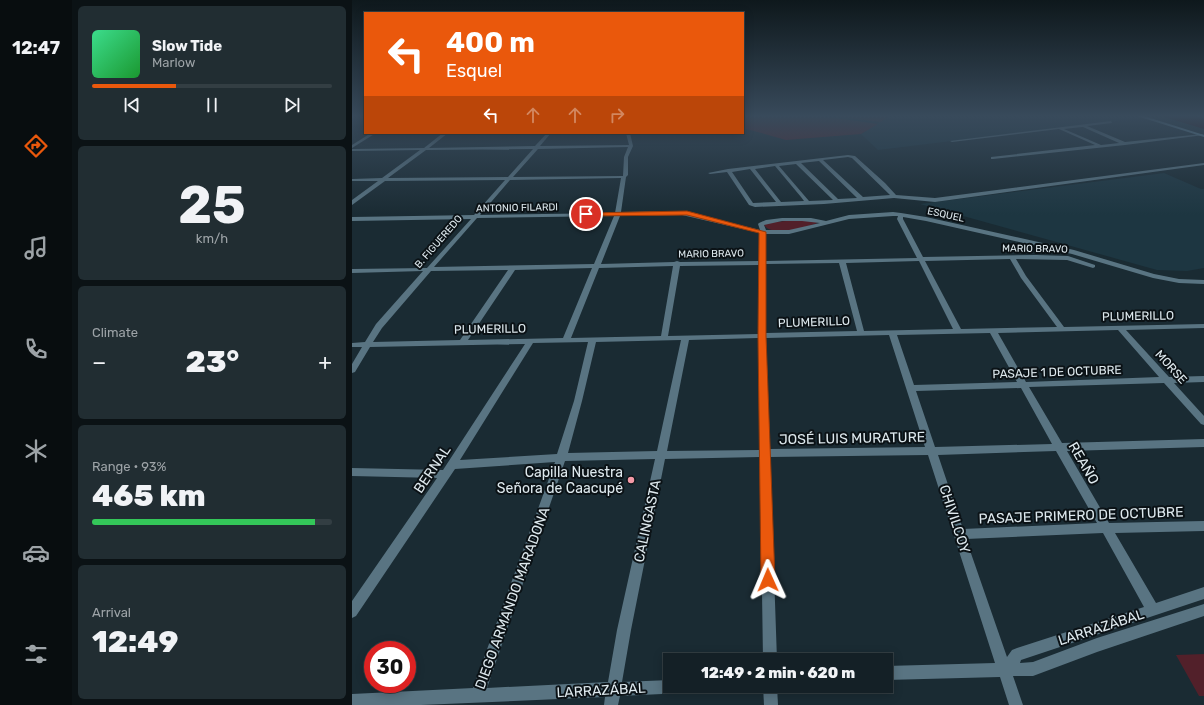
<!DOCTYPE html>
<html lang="en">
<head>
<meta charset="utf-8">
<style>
	:root { --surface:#142026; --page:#212d32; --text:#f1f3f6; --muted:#9da3a7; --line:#333e43; --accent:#ea580c }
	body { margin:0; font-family:Rubik,sans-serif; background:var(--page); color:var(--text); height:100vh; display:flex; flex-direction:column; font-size:15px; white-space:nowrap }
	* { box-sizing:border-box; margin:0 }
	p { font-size:13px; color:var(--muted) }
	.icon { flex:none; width:22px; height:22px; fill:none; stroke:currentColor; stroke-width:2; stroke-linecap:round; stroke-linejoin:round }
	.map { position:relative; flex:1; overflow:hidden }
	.sheet { display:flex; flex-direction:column; gap:6px; padding:6px; background:#0b1215; width:280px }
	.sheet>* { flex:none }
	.hud { position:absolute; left:12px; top:12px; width:380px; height:122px; border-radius:0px; box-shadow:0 2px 10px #0003,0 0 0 1px var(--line); background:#ea580c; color:#fff; overflow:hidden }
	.speed { position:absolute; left:12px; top:641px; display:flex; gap:8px; font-size:20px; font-weight:700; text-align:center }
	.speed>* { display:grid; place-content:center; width:52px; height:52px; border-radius:50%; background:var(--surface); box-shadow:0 2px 10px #0003,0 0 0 1px var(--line); line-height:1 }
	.speed .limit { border:6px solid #d22; background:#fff; color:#111 }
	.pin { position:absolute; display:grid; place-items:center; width:34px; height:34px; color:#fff; margin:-17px; border:2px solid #fff; border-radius:50%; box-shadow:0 1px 4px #0007 }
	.me { position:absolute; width:44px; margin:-22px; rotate:359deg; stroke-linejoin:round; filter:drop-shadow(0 0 3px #0008) }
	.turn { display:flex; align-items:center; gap:14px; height:84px; padding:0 16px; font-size:18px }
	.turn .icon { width:52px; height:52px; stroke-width:2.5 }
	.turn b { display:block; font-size:28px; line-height:34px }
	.lanes { display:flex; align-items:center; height:38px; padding:0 16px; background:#0003; justify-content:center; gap:20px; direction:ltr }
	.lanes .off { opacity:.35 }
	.big { font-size:30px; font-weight:800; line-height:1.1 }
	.sheet .tile { flex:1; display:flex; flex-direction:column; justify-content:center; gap:6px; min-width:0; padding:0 14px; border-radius:6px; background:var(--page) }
	.sheet .dial { align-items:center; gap:0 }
	.dial b { font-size:52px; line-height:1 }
	.song { display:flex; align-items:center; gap:12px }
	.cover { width:48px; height:48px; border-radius:6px; background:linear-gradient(135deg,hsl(150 70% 55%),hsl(130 70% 35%)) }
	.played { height:4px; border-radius:2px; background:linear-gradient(90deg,var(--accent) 35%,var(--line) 35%) }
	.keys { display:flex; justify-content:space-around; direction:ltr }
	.heat { display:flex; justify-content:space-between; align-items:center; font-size:22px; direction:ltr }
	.charge { height:6px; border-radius:3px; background:linear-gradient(90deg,#34c759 93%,var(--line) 0) }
	.trip { position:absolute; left:311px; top:653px; width:230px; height:40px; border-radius:0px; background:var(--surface); box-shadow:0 2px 10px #0003,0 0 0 1px var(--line); font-weight:800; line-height:40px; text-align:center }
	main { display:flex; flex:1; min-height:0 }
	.dock { display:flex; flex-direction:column; width:72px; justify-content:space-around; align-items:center; background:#080d0f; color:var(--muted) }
	.dock .icon { width:28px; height:28px }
	.dock .active { color:var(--accent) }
	.dock b { font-size:18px; color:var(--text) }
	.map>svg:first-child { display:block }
	.built { fill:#1d3641 }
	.green { fill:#52202a }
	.water { fill:#2a020b }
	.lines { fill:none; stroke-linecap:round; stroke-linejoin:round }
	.street { fill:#597482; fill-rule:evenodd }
	.secondary { fill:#729eb4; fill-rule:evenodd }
	.route { fill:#ea580c; stroke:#983908 }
	.poi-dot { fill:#f49aa7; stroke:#0b1216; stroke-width:1.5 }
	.labels { text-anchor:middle; stroke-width:4; stroke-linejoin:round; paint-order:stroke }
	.far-street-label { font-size:10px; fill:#dee9ee; stroke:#0b1216 }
	.street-label { font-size:12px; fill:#dee9ee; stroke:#0b1216 }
	.near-street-label { font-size:14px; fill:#dee9ee; stroke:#0b1216 }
	.near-poi-label { font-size:14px; fill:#dee9ee; stroke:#0b1216; text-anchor:end }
</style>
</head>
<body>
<main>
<nav class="dock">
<b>12:47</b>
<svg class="icon active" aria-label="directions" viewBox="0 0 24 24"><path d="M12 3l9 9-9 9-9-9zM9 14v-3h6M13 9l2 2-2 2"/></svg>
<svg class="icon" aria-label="music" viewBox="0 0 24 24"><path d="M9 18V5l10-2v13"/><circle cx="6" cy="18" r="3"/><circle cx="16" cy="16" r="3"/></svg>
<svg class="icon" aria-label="phone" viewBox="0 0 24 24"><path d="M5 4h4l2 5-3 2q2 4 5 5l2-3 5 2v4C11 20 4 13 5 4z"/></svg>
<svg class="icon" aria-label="climate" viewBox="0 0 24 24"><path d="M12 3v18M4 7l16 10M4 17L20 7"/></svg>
<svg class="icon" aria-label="car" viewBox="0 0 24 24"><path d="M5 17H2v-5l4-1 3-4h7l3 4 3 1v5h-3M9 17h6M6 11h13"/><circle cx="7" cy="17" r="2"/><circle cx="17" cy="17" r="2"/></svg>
<svg class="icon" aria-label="filters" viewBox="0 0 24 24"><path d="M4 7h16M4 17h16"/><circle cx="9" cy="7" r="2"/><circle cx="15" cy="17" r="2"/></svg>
</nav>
<section class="sheet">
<div class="tile">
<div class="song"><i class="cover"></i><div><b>Slow Tide</b><p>Marlow</p></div></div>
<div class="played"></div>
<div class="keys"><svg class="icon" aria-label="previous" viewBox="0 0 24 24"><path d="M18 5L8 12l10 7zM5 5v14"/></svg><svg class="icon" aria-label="pause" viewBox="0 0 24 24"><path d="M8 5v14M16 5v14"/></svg><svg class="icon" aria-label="next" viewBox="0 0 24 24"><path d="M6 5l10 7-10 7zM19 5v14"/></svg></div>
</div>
<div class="tile dial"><b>25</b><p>km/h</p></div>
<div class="tile"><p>Climate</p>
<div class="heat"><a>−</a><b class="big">23°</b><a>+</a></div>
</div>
<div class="tile"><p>Range · 93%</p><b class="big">465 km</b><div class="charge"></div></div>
<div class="tile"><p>Arrival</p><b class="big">12:49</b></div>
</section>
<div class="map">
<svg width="852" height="705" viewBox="0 0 852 705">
	<rect width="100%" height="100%" fill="#1a2b33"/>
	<!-- built -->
	<g class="built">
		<path d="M537 116H785L790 118 526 150 509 134Z"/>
		<path d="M812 173 849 189H852V268L835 271 805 270 568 204Z"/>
	</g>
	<!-- green -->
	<g class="green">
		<path d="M391 116H470L526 124 509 134 434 140 391 128Z"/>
		<path d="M480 116H537L529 122Z"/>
		<path d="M456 219 466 223C454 227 417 239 411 223Z"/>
		<path d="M852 654V696H847L824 655Z"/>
	</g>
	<!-- water -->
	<path class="water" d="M809 116H843L852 119V129Z"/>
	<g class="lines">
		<!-- street -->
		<g class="street">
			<path d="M759 121 760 123 735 126 773 142 850 134 852 135 773 145 641 159H639V157L743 145 707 129 600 142 598 141ZM730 127H731L767 143 749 145 712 129Z"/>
			<path d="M19 133H24L0 148V145Z"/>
			<path d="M91 133H96L77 148 183 146 195 133H199L188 146 277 145 274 133H278L281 146 276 157V175L274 177 269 212 330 211 408 230 406 224 407 223 414 220 430 218H459L474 221 497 215 541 212 549 213 574 217 722 250 802 274 827 279 852 280V284L827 283 801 278 720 254 574 221 551 217V219L571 257 684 255 716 256 743 265V267L741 268 715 260 664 259 674 276 712 327 852 324V328L774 330 817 377 852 376V382L822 383 852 416V425L849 424 812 383 677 387 710 443 852 439V447L715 451 757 523 852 521V531L763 533 804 603 852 587V599L669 660 668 663 681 662 745 638 852 604V616L745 652 681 676H661L671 705H657L648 677 534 680V666L643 663 576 455 418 457 425 660H411L408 457 313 459 279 630 270 682 318 680V686H338L336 691 331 693 268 696 266 705H252L253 697 69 705H0V694L121 688 203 462 103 469 4 616 0 618V601L85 478 0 476V468L91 470 173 344 18 347 3 372 0 373V364L10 347H0V343L13 342 24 324 71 271 0 273V269L75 268 119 219 0 221V217L122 215 153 180 33 181 0 205V200L26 181H0V179L30 178 68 150 0 151V149L72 148ZM276 147 272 157 271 176 161 177 186 149ZM181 149 156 177 36 178 74 150ZM269 178 263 213 128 215 158 180ZM330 215 408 233V261L328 262 325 261 322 262 249 264 268 216ZM262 216 242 264 82 267 125 218ZM541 216H546L545 219 565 258 414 261V234H437L497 219ZM430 221H450L468 223 437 230H414L412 225ZM658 259 669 278 705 327 609 329 573 261ZM567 261 601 329 512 331 494 263ZM487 263 505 331 414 333V264ZM407 265 406 334 316 336 328 266ZM321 266 309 336 219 338 247 268ZM240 268 211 338 116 340 163 270ZM156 270 108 340 21 342 30 328 79 271ZM766 330 807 377 674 382 646 333ZM638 333 665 382 562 385 545 335ZM537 335 573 447 418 449 414 338ZM406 338 408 450 315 451 337 340ZM329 340 305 451 216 453 230 401 244 342ZM236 342 222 401 205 454 108 460 181 343ZM669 388 700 444 583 447 564 391ZM704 451 745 523 611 529 586 455ZM303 459 265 630 256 682 135 688 213 461ZM751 533 792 607 665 648 660 650 655 657 614 539Z"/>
			<path d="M496 155 503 156 533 183 544 195 583 198 852 163V165L583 202 542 198 472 204 403 207 397 205 375 172 358 174 356 173 376 169ZM496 157 500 158 538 195 511 197 471 160ZM467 161 505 198 486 199 449 163ZM444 164 481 200 457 201 427 166ZM423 166 449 197 452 201 429 202 403 169ZM398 169 424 202 401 203 380 172Z"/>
			<path d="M411 686H425L426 705H412Z"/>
		</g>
		<!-- secondary -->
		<path class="secondary" d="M785 116H792L852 135V137Z"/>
	</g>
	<!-- sky -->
	<linearGradient id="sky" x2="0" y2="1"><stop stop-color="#0e181c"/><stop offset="0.54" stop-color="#384a5b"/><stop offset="1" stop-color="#384a5b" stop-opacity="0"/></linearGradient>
	<rect width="852" height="215" fill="url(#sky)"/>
	<!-- route -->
	<path class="route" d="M335 211 414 232V336L423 580 421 585 416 587 411 585 409 580 406 336 407 233 335 215 234 216 231 214 234 213Z"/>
	<!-- markers -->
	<circle class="poi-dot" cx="279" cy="480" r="4"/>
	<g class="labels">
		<!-- far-street labels -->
		<g class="far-street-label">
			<text transform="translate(165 207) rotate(-1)" y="4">ANTONIO FILARDI</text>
			<text transform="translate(594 214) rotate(12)" y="4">ESQUEL</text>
			<text transform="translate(86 241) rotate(-49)" y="4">B. FIGUEREDO</text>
			<text transform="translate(683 248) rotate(1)" y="4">MARIO BRAVO</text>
			<text transform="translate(359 253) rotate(-1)" y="4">MARIO BRAVO</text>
		</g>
		<!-- street labels -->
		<g class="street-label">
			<text transform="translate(786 316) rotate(-1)" y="4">PLUMERILLO</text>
			<text transform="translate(462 322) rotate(-2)" y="4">PLUMERILLO</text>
			<text transform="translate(138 329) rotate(-1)" y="4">PLUMERILLO</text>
			<text transform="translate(819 367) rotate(48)" y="4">MORSE</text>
			<text transform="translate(705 372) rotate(-2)" y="4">PASAJE 1 DE OCTUBRE</text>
		</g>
		<!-- near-street labels -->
		<g class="near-street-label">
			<text transform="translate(500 438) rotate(-1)" y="5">JOSÉ LUIS MURATURE</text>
			<text transform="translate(732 463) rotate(60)" y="5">REAÑO</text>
			<text transform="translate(80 469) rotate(-56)" y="5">BERNAL</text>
			<text transform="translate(729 515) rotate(-2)" y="5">PASAJE PRIMERO DE OCTUBRE</text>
			<text transform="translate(603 519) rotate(72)" y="5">CHIVILCOY</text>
			<text transform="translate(295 521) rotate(-78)" y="5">CALINGASTA</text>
			<text transform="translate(160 598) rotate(-70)" y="5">DIEGO ARMANDO MARADONA</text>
			<text transform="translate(749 627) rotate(-18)" y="5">LARRAZÁBAL</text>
			<text transform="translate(249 690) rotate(-3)" y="5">LARRAZÁBAL</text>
		</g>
		<!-- near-poi labels -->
		<g class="near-poi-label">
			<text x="271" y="477">Capilla Nuestra<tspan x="271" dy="16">Señora de Caacupé</tspan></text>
		</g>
	</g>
</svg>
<div class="speed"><div class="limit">30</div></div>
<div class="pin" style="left:234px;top:214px;background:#d93025"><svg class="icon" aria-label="arrive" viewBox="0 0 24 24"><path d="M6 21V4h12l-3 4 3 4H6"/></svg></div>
<svg class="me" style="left:416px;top:580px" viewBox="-20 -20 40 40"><path d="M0-17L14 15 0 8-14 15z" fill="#ea580c" stroke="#fff" stroke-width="4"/></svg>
<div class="trip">12:49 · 2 min · 620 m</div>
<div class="hud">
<div class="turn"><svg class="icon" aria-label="left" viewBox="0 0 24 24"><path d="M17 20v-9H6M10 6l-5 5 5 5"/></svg><div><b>400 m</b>Esquel</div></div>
<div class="lanes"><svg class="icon" aria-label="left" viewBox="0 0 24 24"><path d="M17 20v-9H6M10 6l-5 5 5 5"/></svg><svg class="icon off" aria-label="ahead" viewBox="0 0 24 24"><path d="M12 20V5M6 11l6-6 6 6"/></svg><svg class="icon off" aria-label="ahead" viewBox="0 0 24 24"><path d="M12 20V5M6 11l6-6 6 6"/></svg><svg class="icon off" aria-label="right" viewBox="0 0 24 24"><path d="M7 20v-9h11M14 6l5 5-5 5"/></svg></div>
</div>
</div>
</main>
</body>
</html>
